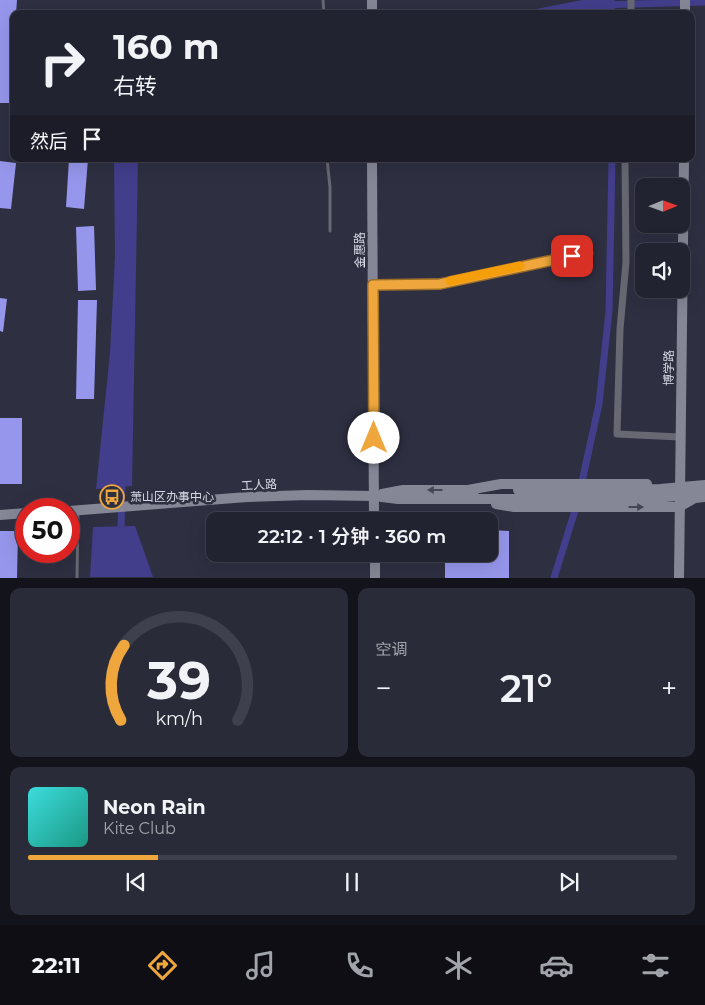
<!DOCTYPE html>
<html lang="zh">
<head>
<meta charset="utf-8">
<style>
	:root { --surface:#222331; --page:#2a2b39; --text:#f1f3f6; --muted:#a2a4ab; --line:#3f404d; --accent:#efa73d }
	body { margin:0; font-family:Montserrat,"Noto Sans SC",sans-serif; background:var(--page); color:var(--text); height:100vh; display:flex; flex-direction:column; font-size:19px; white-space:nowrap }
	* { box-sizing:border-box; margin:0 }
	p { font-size:16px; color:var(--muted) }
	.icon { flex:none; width:28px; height:28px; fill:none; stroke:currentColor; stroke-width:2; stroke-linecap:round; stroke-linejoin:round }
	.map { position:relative; height:578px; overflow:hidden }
	.sheet { display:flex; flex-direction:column; gap:10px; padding:10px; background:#13131b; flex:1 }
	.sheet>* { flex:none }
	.guide { position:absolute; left:10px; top:10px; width:685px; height:152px; border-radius:10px; box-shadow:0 5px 20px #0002,0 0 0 1px var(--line); background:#222331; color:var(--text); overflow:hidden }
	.needle { width:32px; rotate:89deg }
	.controls { position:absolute; left:635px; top:178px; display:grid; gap:10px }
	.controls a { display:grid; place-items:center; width:55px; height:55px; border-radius:10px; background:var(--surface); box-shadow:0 5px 20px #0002,0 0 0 1px var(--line); font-size:25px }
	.speed { position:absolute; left:15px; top:498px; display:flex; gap:10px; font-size:25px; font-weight:700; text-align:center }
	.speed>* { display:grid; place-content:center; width:65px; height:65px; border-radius:50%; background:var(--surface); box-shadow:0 5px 20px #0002,0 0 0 1px var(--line); line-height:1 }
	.speed .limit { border:8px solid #d22; background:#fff; color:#111 }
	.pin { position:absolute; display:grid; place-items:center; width:42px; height:42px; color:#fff; margin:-21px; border-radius:10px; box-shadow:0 2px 8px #0006 }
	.me { position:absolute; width:55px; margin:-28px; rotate:0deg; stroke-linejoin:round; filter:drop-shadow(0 0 4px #0008) }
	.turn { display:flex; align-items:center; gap:18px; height:105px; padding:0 20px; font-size:22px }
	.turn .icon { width:65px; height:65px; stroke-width:2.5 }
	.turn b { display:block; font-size:35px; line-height:42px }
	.then { display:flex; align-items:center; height:48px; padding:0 20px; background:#0003; gap:10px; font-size:19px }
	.big { font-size:38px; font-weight:600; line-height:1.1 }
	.sheet .tile { flex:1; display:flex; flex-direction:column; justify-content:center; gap:8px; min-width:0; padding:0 18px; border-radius:10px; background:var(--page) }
	.sheet .dial { align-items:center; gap:0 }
	.dial svg { height:130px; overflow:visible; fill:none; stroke:var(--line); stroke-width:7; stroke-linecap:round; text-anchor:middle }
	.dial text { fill:var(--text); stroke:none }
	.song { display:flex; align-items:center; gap:15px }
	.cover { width:60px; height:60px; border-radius:8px; background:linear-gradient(135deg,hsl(180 70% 55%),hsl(170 70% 35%)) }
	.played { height:5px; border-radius:2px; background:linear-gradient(90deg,var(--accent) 20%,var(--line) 20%) }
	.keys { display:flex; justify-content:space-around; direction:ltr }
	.heat { display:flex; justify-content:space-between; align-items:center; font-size:28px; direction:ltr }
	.sheet .tiles { flex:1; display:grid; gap:10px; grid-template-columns:1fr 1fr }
	.tile:last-child { grid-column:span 2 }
	.trip { position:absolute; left:206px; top:512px; width:292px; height:50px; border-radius:10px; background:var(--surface); box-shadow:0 5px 20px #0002,0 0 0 1px var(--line); font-weight:600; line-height:50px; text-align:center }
	.tab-bar { display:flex; height:80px; justify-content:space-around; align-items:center; background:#0e0e14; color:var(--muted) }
	.tab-bar .icon { width:35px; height:35px }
	.tab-bar .on { color:var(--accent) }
	.tab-bar b { font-size:22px; color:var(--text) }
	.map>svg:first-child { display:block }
	.water { fill:#433e8b }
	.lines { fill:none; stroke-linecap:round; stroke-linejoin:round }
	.canal { stroke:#433e8b; stroke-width:7 }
	.building { fill:#9697ec }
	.lane { stroke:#676872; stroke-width:3 }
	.street { stroke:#676872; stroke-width:7 }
	.secondary { stroke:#868796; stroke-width:10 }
	.secondary-bridge { stroke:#868796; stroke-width:10 }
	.oneway { fill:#444556 }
	.route-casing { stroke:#9b6d28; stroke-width:12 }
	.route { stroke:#efa73d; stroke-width:9 }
	.slow { stroke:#f59e0b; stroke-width:9 }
	.labels { text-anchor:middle; stroke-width:5; stroke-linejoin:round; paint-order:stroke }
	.street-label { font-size:12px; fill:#d8d9e5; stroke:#2e2f41 }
	.poi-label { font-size:12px; fill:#d8d9e5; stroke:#2e2f41; text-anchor:start }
</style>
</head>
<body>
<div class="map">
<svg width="705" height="578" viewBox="0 0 705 578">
	<rect width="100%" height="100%" fill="#2e2f41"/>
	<!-- water -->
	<g class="water">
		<path d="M582 0H609V13L511 14Z"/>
		<path d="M114 159H138L132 486 96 489 110 353 115 256Z"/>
		<path d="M135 526 153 577H90L93 527Z"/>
	</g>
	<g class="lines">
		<!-- canal -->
		<g class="canal">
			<path d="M611 0 612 14"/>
			<path d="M600 5 705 2"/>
			<path d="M581 486 599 404 609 311 612 159"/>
			<path d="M121 533 122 479"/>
			<path d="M554 578 577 504"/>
		</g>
	</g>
	<!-- building -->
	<g class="building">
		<path d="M0 0H17L16 14H14L10 103H0Z"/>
		<path d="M69 159H88L84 209 66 207Z"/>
		<path d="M0 161 16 163 11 209 0 208Z"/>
		<path d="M94 226 96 290 78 291 76 227Z"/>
		<path d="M0 298 7 299 3 332 0 331Z"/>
		<path d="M78 300H97L94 399H76Z"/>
		<rect x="0" y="418" width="22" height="66"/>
		<path d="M490 530 509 531V578H445V554H490Z"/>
		<path d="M0 531H18L17 578H0Z"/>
	</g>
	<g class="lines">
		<!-- lane -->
		<g class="lane">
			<path d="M323 0 324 14"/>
			<path d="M327 159 330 187V231"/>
			<path d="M77 578 78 513"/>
		</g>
		<!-- street -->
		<g class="street">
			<path d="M631 0V14"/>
			<path d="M625 159 626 262 620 329 617 434 680 437"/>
			<path d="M373 285 440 284 590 253"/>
		</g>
		<!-- secondary -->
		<g class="secondary">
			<path d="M372 0V14"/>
			<path d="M685 0V14"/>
			<path d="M372 159 374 521"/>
			<path d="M468 490 501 484H647"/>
			<path d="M382 494 403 490H475"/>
			<path d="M496 504 514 507H679L695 498 704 497"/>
			<path d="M69 511 247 497 308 495 374 496 398 499H518"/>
			<path d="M0 515 26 513"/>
			<path d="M375 554V578"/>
			<path d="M679 578 684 159"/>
		</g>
		<!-- secondary-bridge -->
		<g class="secondary-bridge">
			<path d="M518 490 660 489 705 485"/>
			<path d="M518 499 665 497 705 494"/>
		</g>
	</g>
	<!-- one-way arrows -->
	<defs><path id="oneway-solid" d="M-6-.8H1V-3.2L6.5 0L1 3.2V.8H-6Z" transform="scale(1.25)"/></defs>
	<g class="oneway">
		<use href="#oneway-solid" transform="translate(435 490) rotate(-180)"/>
		<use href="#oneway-solid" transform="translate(636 507)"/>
	</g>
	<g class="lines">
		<!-- route casing -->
		<g class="route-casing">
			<path id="route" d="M374 438 373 285 440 284 572 256"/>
		</g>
		<!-- route -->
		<use href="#route" class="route"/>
		<!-- slow -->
		<path class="slow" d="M450 281 520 266"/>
	</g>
	<!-- icons -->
	<defs>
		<g id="bus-ring" transform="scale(1.25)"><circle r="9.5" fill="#2e2f41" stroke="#efa73d" stroke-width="1.5"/><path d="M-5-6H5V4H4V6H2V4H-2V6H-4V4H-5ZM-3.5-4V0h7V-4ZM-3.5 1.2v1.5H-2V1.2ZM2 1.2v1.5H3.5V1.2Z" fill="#efa73d"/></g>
	</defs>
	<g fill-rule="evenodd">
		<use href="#bus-ring" x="112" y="497"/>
	</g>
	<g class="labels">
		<!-- street labels -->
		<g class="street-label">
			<text transform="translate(360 250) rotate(-90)" y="4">金惠路</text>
			<text transform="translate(669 368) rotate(-89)" y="4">博学路</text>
			<text transform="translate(259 485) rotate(-3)" y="4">工人路</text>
		</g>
		<!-- poi labels -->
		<g class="poi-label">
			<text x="130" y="501">萧山区办事中心</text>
		</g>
	</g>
</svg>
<div class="controls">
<a><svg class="needle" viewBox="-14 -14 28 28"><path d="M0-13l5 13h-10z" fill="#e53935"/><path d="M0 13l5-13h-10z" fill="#a2a4ab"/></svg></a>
<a><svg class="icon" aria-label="sound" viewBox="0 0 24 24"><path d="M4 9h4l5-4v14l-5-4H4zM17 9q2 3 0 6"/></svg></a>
</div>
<div class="speed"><div class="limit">50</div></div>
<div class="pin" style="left:572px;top:256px;background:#d93025"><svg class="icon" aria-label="arrive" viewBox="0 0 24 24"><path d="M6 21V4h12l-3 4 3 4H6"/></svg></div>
<svg class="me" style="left:374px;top:438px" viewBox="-20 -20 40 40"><circle r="19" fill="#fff"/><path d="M0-13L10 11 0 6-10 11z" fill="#efa73d"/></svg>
<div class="trip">22:12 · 1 分钟 · 360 m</div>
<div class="guide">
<div class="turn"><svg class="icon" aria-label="right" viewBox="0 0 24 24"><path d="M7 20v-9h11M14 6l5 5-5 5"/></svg><div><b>160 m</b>右转</div></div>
<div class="then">然后<svg class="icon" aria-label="arrive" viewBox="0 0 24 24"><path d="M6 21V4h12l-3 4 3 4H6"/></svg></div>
</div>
</div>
<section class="sheet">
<div class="tiles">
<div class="tile dial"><svg viewBox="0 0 100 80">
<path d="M14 69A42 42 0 1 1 86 69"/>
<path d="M14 69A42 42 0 0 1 16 23" stroke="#efa73d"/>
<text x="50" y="56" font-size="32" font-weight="700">39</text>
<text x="50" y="72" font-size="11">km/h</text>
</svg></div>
<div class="tile"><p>空调</p>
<div class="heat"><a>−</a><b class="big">21°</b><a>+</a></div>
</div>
<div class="tile">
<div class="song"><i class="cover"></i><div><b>Neon Rain</b><p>Kite Club</p></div></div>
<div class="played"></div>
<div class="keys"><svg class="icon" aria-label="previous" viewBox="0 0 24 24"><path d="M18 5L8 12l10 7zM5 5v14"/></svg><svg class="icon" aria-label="pause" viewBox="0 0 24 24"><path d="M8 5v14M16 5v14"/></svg><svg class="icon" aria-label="next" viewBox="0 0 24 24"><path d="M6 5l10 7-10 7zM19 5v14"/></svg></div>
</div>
</div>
</section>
<nav class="tab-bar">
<b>22:11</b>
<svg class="icon on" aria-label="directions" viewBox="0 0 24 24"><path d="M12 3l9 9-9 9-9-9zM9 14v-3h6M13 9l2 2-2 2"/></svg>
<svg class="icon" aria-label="music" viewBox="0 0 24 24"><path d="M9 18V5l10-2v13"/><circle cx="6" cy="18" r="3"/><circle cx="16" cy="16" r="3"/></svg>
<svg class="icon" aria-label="phone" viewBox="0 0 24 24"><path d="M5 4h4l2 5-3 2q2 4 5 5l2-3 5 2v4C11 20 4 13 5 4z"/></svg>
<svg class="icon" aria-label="climate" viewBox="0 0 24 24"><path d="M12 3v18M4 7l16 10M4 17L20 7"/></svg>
<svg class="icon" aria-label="car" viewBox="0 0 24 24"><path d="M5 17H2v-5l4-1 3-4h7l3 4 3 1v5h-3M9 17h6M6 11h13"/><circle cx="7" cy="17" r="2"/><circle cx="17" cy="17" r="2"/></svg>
<svg class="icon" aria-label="filters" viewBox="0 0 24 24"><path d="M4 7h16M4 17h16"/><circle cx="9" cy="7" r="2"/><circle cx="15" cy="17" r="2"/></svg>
</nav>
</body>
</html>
